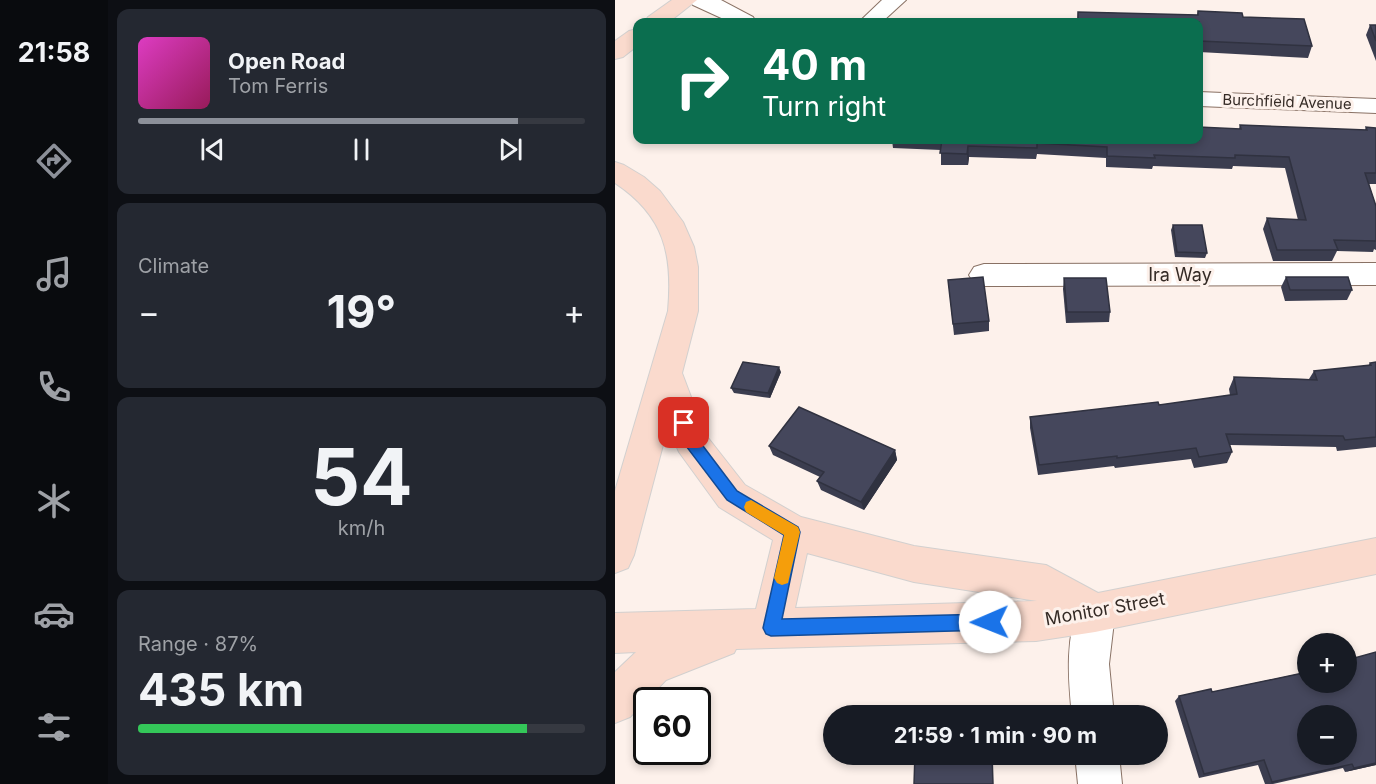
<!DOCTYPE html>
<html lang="en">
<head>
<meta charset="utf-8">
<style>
	:root { --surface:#171b24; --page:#242831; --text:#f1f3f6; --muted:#9ea1a6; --line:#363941; --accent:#8c9099 }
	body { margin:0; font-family:Inter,sans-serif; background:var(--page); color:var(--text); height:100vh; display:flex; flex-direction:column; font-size:22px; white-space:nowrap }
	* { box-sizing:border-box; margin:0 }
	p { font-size:20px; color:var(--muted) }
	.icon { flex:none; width:33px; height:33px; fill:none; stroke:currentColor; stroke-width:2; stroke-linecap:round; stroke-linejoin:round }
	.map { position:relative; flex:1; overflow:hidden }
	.side { display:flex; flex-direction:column; gap:9px; padding:9px; background:#0d0f14; width:507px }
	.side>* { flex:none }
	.top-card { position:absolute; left:18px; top:18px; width:570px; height:126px; border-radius:12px; box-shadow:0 3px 9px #0003; background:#0b6e4f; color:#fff; overflow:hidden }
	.fabs { position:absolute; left:682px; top:633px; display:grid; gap:12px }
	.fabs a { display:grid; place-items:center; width:60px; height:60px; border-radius:50%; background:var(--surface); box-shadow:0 3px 9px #0003; font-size:30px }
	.speed { position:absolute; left:18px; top:687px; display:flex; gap:12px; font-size:30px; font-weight:700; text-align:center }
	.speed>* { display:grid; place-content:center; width:78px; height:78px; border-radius:50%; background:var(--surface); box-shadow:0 3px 9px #0003; line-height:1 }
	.speed .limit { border:3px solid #111; border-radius:9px; background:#fff; color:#111 }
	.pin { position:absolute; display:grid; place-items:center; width:51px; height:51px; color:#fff; margin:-26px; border-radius:12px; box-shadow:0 3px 9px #0006 }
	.me { position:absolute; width:66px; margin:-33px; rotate:269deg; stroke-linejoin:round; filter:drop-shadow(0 0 4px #0008) }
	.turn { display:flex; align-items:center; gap:21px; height:126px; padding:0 30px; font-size:27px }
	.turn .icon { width:78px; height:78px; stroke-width:2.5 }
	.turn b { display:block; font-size:42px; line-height:51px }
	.big { font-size:45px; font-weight:700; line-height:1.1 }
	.side .card { flex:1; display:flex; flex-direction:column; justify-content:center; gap:9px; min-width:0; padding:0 21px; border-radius:12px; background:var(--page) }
	.side .dial { align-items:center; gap:0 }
	.dial b { font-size:78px; line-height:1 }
	.song { display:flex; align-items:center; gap:18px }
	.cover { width:72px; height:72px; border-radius:9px; background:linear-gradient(135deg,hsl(310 70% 55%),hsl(330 70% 35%)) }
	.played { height:6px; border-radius:3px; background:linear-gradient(90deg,var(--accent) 85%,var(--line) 85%) }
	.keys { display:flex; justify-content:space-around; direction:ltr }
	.heat { display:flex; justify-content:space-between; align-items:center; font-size:33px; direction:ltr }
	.charge { height:9px; border-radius:4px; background:linear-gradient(90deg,#34c759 87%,var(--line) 0) }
	.trip { position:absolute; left:208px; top:705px; width:345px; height:60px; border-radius:30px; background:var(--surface); box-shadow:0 3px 9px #0003; font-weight:700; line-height:60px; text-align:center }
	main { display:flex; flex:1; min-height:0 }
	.tabs { display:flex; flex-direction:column; width:108px; justify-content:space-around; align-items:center; background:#090b0e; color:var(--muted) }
	.tabs .icon { width:42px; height:42px }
	.tabs .on { color:var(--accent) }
	.tabs b { font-size:27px; color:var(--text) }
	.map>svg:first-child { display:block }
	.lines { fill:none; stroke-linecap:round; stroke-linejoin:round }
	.minor-casing { stroke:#897164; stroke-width:2 }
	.major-casing { stroke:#d2d0cf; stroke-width:2 }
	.minor { fill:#fff; fill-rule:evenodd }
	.major { fill:#fadacd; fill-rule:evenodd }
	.wall { fill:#3b3d4f }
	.shaded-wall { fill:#303240 }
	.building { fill:#45475c; stroke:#303240; stroke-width:1.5; fill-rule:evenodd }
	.route { fill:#1a73e8; stroke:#114b97; stroke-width:1.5 }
	.slow { fill:#f59e0b }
	.labels { text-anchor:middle; stroke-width:6; stroke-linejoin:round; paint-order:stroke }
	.far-street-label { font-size:15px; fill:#342a25; stroke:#fdf1eb }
	.street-label { font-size:18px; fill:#342a25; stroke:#fdf1eb }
</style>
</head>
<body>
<main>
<nav class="tabs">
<b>21:58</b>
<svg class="icon on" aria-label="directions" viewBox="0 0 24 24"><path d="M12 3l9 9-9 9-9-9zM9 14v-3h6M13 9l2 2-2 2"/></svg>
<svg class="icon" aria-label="music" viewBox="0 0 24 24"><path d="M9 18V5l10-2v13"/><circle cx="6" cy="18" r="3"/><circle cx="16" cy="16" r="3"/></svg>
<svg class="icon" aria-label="phone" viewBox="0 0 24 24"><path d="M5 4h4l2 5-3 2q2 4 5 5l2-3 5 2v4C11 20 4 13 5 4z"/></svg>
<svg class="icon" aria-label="climate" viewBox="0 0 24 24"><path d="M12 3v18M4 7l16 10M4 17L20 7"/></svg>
<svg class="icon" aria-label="car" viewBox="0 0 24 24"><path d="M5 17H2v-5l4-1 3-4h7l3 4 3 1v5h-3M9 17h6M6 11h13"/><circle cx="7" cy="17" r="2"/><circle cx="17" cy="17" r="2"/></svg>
<svg class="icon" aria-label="filters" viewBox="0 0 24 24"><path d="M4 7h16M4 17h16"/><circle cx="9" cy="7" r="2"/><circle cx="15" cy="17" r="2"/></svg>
</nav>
<section class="side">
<div class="card">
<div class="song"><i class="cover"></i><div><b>Open Road</b><p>Tom Ferris</p></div></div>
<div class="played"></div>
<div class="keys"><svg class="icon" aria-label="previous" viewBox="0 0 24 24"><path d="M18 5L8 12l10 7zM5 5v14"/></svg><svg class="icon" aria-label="pause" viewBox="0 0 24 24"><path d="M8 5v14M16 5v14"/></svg><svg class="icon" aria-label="next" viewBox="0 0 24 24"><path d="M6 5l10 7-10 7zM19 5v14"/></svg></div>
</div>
<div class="card"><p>Climate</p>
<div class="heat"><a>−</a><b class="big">19°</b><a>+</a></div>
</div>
<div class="card dial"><b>54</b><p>km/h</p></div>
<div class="card"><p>Range · 87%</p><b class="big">435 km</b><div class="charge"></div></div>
</section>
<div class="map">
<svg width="761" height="784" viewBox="0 0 761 784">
	<rect width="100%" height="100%" fill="#fdf1eb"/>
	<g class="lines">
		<!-- minor casing -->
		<g class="minor-casing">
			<g id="minor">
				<path d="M75 0H106L138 17 141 22H115L78 5Z"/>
				<path d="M267 0H291L267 22H244Z"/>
				<path d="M584 92 761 99V113L584 106Z"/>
				<path d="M761 263V285L369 286 359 283 354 275 359 267 369 264Z"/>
				<path d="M480 594 494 599 500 613 494 664 499 716H457C453 676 450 637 466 599Z"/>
				<path d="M460 754H504L507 784H463Z"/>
			</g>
		</g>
		<!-- major casing -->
		<g class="major-casing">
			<g id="major">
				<path d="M57 0H82L54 22H30L33 17Z"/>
				<path d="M22 29V46L8 57 0 59V41L14 31Z"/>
				<path d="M0 162 9 165 29 177 45 191 68 222 79 247 83 267V311L67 373 90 434 130 485 186 517 299 546 431 565 483 593 761 538V574L480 632 421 641 121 649 119 653 51 680 15 717 0 723V672L21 652 0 653V613L141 609 158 540 104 507 64 452 53 426 19 555 13 568 0 573V491L53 311C58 255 50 216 0 183ZM192 553 299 582 422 601 180 608Z"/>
			</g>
		</g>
		<!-- minor -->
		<use href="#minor" class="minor"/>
		<!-- major -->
		<use href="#major" class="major"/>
	</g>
	<!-- wall -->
	<g class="wall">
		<path d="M583 11 628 17 697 46 693 58 584 52V22H462L463 12 582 15Z"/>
		<path d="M755 25H761V61L751 35Z"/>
		<path d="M625 125 750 130 751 127 761 128V184H754L761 206V250L759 249 758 252 722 251 717 261H658L648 229 652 218 683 220 670 168 618 166 617 169 538 166 537 169 491 167V158L422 154 421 159 354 157 353 165H326V150L278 148 277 140H584L624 129Z"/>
		<path d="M558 225 592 253 590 258 560 257 556 230Z"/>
		<path d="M671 277 737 290 732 300 670 301 666 287Z"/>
		<path d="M449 278 495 312 494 322 451 323 448 289Z"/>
		<path d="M333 280 374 321V331L339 335Z"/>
		<path d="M761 362V447L722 451 721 447 615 445 617 452 612 463 579 468 576 459 500 468 499 466 423 475 415 428V417L544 405 615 395 614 389 619 377 694 379 699 371 753 366 755 363Z"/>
		<path d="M166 372 155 398 119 393 116 388Z"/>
		<path d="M154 446 280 450 282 460 249 510 206 490 202 481 205 477 158 455Z"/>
		<path d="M693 666V682L761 765 730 772 728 768 658 784H650L643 765 584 778 560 701 564 696 597 692 687 673V671Z"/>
	</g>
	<!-- shaded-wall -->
	<g class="shaded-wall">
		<path d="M353 146 354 157 353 165 352 154Z"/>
		<path d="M164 367 166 372 155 398 153 393Z"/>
		<path d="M280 450 282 460 249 510 246 502Z"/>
		<path d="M761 763V765L730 772 739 768Z"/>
	</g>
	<!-- building -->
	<g class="building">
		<path d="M583 11 627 13 628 17 689 19 697 46 584 41V22H463V12L583 15Z"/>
		<path d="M755 25H761V41Z"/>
		<path d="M625 125 752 130 751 127 761 128V173H750L761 206V241L719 240 723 250H662L652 218 691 220 674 157 620 155V158L539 155 540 158 492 156V147L422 143V148L353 146 352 154 325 153 327 140H584V127L626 129Z"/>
		<path d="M558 225H587L592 253 562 252Z"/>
		<path d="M368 277 374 321 338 324 333 280Z"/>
		<path d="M671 277H733L737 290H675Z"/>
		<path d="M449 278H491L495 312H452Z"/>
		<path d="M128 362 164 367 153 393 116 388Z"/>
		<path d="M761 362V437L730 440 728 436 611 434 617 452 584 457 581 448 502 458V456L424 465 415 417 543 402 544 405 622 394 619 377 702 380 699 371 756 365 755 363Z"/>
		<path d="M184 407 280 450 246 502 202 481 209 472 154 446Z"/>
		<path d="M761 652V763L739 768 737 764 657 782 649 760 589 774 564 696 596 689 597 692 693 672V682H732V660ZM693 716H732V754H693Z"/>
		<path d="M300 754H377L378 784H299Z"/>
	</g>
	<!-- route -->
	<path class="route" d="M69 417 74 419 82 438 122 491 183 527 185 532 167 619 375 614 381 616 383 622 381 628 375 630 156 636 151 634 148 628 169 535 112 500 71 446 62 423 64 419Z"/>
	<!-- slow -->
	<path class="slow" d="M136 500 183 527 185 532 173 583 167 585 162 583 159 578 169 535 131 512 129 507 131 502Z"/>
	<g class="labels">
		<!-- far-street labels -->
		<g class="far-street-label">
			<text transform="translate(672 102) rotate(2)" y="5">Burchfield Avenue</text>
		</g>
		<!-- street labels -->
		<g class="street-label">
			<text x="565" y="281">Ira Way</text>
			<text transform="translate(490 609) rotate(-10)" y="6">Monitor Street</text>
		</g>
	</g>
</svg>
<div class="fabs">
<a>+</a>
<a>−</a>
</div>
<div class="speed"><div class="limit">60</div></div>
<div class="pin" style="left:69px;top:423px;background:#d93025"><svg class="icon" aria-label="arrive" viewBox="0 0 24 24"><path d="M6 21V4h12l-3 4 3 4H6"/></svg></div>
<svg class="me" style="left:375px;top:622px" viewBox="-20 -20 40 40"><circle r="19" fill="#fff"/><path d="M0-13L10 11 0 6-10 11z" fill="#1a73e8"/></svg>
<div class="trip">21:59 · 1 min · 90 m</div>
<div class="top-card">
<div class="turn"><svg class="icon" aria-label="right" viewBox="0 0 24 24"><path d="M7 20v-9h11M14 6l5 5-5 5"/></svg><div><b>40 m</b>Turn right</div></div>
</div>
</div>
</main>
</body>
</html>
